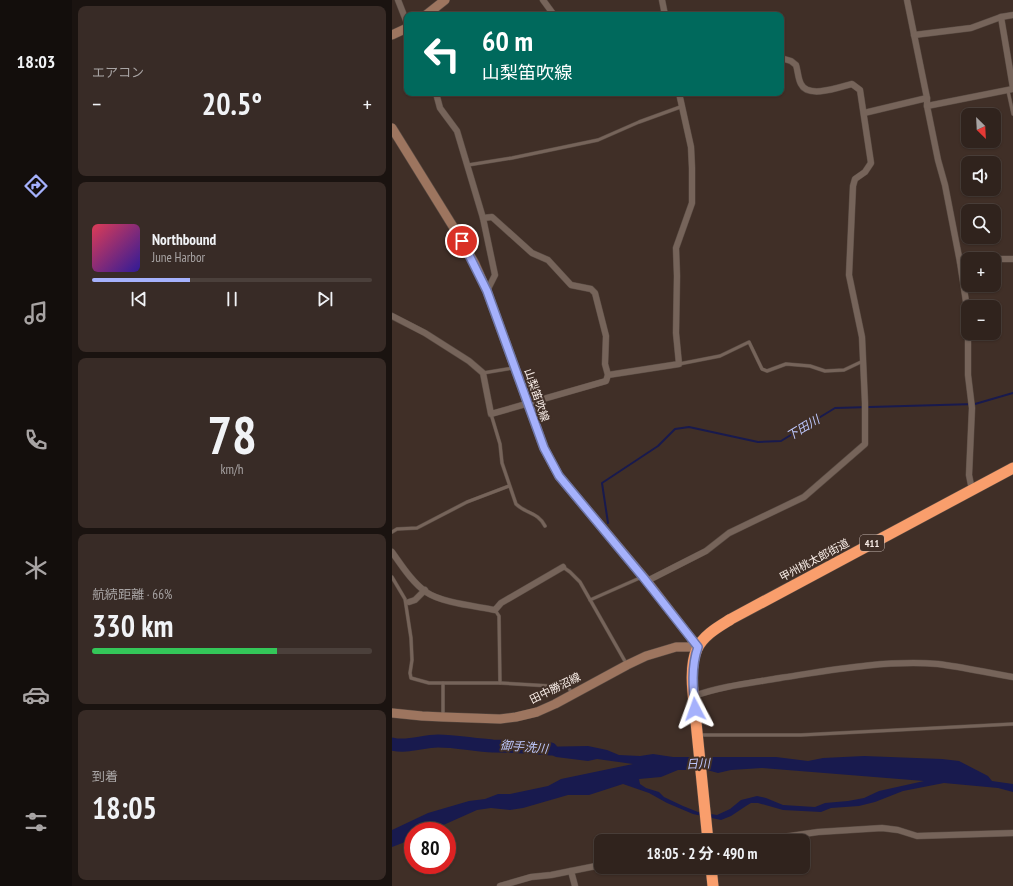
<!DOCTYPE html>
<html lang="ja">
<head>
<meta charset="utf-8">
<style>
	:root { --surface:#30231d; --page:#382b26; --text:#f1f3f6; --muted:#a8a4a4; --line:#4b403b; --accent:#a5b1fc }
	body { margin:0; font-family:"PT Sans Narrow","Noto Sans JP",sans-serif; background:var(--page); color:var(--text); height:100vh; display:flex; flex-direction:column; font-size:15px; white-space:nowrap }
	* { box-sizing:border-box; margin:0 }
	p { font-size:13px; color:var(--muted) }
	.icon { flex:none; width:22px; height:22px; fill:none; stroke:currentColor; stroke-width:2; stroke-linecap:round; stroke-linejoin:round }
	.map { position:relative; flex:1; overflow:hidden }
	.side { display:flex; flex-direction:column; gap:6px; padding:6px; background:#1a1310; width:320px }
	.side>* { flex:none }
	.top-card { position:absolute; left:12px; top:12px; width:380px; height:84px; border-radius:8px; box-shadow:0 1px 3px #0004,0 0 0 1px var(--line); background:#00695c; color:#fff; overflow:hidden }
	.needle { width:26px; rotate:156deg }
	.controls { position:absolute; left:569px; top:108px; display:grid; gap:8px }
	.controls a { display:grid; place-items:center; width:40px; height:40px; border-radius:8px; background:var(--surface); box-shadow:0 1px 3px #0004,0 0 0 1px var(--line); font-size:20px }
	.speed { position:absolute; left:12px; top:822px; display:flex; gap:8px; font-size:20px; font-weight:700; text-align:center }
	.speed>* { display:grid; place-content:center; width:52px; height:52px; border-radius:50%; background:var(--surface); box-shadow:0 1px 3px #0004,0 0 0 1px var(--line); line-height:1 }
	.speed .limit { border:6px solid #d22; background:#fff; color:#111 }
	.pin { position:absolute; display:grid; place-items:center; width:34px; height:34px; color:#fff; margin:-17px; border:2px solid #fff; border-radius:50%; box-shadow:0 1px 4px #0007 }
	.me { position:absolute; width:44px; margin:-22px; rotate:356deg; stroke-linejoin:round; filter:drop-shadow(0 0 3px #0008) }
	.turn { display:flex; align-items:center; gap:14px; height:84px; padding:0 12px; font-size:18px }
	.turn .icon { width:52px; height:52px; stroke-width:2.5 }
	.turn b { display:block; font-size:28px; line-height:34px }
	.big { font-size:30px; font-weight:700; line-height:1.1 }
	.side .widget { flex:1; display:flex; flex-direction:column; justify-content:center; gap:6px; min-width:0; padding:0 14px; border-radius:8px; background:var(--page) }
	.side .dial { align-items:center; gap:0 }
	.dial b { font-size:52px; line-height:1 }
	.song { display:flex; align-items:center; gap:12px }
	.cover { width:48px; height:48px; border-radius:6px; background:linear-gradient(135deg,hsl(350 70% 55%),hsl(250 70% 35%)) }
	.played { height:4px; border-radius:2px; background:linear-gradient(90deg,var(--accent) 35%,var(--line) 35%) }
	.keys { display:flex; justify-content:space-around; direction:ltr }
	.heat { display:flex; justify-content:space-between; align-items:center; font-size:22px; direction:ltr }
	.charge { height:6px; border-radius:3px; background:linear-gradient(90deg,#34c759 66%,var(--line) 0) }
	.trip { position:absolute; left:202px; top:834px; width:216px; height:40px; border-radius:8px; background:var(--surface); box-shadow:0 1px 3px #0004,0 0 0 1px var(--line); font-weight:700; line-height:40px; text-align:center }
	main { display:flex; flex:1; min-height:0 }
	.dock { display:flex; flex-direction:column; width:72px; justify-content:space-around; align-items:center; background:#130e0c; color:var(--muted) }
	.dock .icon { width:28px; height:28px }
	.dock .active { color:var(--accent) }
	.dock b { font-size:18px; color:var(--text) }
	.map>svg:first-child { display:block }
	.water { fill:#181a4e; fill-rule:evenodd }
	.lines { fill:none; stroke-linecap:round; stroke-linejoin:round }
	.stream { stroke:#181a4e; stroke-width:2 }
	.river { stroke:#181a4e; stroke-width:13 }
	.lane-casing { stroke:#594b43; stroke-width:4 }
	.street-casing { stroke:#594b43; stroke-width:7 }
	.secondary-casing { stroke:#594b43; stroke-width:10 }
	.highway-casing { stroke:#594b43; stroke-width:12 }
	.lane { stroke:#76645a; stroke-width:3 }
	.street { stroke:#76645a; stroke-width:6 }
	.secondary { stroke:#9d755f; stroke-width:9 }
	.highway { stroke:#f99e6c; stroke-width:11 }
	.route-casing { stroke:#6b73a4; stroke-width:10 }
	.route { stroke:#a5b1fc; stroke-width:7 }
	.labels { text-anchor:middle; stroke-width:4; stroke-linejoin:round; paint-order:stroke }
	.shield { fill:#402f27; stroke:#c2b5af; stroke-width:1 }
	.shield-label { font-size:10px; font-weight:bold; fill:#faefe9 }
	.street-label { font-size:11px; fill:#faefe9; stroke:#402f27 }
	.water-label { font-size:12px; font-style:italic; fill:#bec8fd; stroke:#402f27 }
</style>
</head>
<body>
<main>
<nav class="dock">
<b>18:03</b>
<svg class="icon active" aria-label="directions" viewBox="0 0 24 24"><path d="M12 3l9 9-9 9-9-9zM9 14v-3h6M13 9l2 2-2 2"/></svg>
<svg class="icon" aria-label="music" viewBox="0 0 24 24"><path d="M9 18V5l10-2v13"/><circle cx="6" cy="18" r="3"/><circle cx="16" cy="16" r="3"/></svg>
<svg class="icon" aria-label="phone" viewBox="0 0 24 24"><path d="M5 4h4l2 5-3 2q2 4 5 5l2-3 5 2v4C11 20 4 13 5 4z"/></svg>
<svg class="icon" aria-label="climate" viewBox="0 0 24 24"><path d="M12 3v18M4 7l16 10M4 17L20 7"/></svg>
<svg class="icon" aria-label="car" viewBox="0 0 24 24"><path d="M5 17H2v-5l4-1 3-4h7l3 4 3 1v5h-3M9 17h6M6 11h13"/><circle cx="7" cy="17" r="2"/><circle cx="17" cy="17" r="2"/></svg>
<svg class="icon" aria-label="filters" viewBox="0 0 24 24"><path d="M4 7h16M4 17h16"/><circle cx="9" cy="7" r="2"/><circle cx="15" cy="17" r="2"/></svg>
</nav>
<section class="side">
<div class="widget"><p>エアコン</p>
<div class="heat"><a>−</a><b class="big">20.5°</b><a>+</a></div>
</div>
<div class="widget">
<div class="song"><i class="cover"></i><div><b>Northbound</b><p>June Harbor</p></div></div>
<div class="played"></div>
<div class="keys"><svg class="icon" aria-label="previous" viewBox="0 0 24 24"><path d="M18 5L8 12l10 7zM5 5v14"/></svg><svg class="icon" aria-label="pause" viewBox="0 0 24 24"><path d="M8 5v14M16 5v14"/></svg><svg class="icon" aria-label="next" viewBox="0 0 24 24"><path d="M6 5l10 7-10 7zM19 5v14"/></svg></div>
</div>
<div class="widget dial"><b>78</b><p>km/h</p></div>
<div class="widget"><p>航続距離 · 66%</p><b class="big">330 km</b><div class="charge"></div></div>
<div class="widget"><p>到着</p><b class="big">18:05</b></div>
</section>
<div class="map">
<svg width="621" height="886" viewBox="0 0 621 886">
	<rect width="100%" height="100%" fill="#402f27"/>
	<!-- water -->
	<path class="water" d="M196 746 215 750 227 755 248 756 261 754 281 757H384L416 761 431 758 472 756 550 759 567 761 596 776 600 781 621 784V792L606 788 552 783 511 791 483 802 467 806 439 808 429 812 391 810 366 803H359L354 806 339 816 329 820 301 814 275 803 257 793 231 784 197 795H176L131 808 118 810 99 808 85 810 38 831H21V839L0 847V830L36 813 77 801 93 799 106 794H118L156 786 169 779 241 764 205 759 196 761 164 757 141 747ZM370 768 532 781 487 791 472 798 456 801 433 803 423 807 391 805 374 798 365 796 349 800 338 809 325 815 306 812 291 806 272 797 267 792 254 788 248 784 247 779 269 777 286 770H315L326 773 339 770Z"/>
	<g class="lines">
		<!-- stream -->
		<path class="stream" d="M216 523 210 483 266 446 283 429 297 427 366 442 389 441 443 408 583 404 621 393"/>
		<!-- river -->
		<path class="river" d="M0 744C16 748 30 741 46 741 64 741 82 745 101 746 120 746 139 747 159 749"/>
		<!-- lane casing -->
		<g class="lane-casing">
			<g id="lane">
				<path d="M616 91 621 114"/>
				<path d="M76 165 120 158 206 140 247 122 291 106"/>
				<path d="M287 364 328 356 357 342 370 369 375 371 394 364 418 366 433 371 452 370 471 361"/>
				<path d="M91 373 121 368"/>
				<path d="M99 414 108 444 110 463 124 504C134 514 146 512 153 526"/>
				<path d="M0 532 5 529 25 528 75 502 117 486"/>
				<path d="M171 567 178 572 188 582 234 663"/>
				<path d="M0 577 13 599 19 638 20 660 18 673 19 678 37 683H108L176 687 180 693"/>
				<path d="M198 600 250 577"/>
				<path d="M103 610 107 616 108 683"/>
				<path d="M51 715V683"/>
				<path d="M307 735H409L621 724"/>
			</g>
		</g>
		<!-- street casing -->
		<g class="street-casing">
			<g id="street">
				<path d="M6 0 15 23"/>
				<path d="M151 0 162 15"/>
				<path d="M270 0 273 15"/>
				<path d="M515 0 535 98V106L546 160 553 185 568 262 576 315V375L580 408 577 475 580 490"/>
				<path d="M609 17 621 88"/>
				<path d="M522 35 579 28 609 17 621 15"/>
				<path d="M44 93 48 108 65 131 91 218 103 275 95 291"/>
				<path d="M535 106 621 89"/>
				<path d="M472 113 535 98"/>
				<path d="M91 218 100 217 140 253 156 260 179 285 199 289 203 293 214 336 213 364 216 375"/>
				<path d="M598 259H621"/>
				<path d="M568 262 576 261"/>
				<path d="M0 316 33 333 77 361 91 373 99 414 214 381 216 375 287 364 284 333 285 276 284 248 300 203V168L299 147 287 93"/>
				<path d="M0 552C10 566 20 582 34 592 50 603 83 606 103 610L109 603 171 567"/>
				<path d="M255 581 314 551 337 533 412 497 473 444V403L470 337 457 275 461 186 463 179 473 172 479 163 468 90 460 84C448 87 416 99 409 84 406 79 406 71 404 65L399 61 389 58"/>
				<path d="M17 602 23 600 33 590"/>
				<path d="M302 696C330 686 359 683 388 678 440 670 493 660 546 664 571 667 596 673 621 677"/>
				<path d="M363 841 426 832 490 828 506 830 525 836 621 833"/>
				<path d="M179 871 183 886"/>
				<path d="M108 886 139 877 159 875 209 865"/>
			</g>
		</g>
		<!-- secondary casing -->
		<g class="secondary-casing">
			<g id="secondary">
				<path d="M34 15 53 0"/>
				<path d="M0 35 15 28"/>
				<path d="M0 128 70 241 83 264 95 291 152 448 167 476 255 581 306 647"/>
				<path d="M0 713 30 716 51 717 108 719 124 717 145 712 163 704 235 665 254 656 284 647H306"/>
			</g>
		</g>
		<!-- highway casing -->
		<g class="highway-casing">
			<g id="highway">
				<path d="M316 841C312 801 308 762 304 722 302 700 296 669 305 649 311 635 328 626 339 619L621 468"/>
				<path d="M319 867 321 886"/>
			</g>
		</g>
		<!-- lane -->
		<use href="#lane" class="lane"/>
		<!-- street -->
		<use href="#street" class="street"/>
		<!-- secondary -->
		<use href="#secondary" class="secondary"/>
		<!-- highway -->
		<use href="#highway" class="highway"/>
	</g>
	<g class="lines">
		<!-- route casing -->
		<g class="route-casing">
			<path id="route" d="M70 241 95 291 152 448 167 476 251 577 306 647C299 667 301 688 303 709"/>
		</g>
		<!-- route -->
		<use href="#route" class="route"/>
	</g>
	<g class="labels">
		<!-- shield labels -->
		<rect class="shield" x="468" y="535" width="24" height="16" rx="3"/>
		<g class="shield-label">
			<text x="480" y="547">411</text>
		</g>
		<!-- street labels -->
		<g class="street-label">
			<text transform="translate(145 395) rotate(71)" y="4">山梨笛吹線</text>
			<text transform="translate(422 560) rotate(-28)" y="4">甲州桃太郎街道</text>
			<text transform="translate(163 688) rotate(-26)" y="4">田中勝沼線</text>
		</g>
		<!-- water labels -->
		<g class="water-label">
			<text transform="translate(411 428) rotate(-31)" y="4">下田川</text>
			<text transform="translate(132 747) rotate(5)" y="4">御手洗川</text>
			<text transform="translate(306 764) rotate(-3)" y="4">日川</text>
		</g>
	</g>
</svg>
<div class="controls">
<a><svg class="needle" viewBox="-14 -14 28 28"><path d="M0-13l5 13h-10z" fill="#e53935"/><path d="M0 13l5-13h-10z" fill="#a8a4a4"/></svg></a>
<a><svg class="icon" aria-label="sound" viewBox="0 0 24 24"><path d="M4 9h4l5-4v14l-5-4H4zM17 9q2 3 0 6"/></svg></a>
<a><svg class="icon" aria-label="search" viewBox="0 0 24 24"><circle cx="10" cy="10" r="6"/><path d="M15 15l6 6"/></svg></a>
<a>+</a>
<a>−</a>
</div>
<div class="speed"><div class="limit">80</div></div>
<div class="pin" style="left:70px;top:241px;background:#d93025"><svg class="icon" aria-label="arrive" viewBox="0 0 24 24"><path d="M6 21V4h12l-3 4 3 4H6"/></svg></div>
<svg class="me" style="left:303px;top:709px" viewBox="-20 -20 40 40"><path d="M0-17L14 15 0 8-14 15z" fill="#a5b1fc" stroke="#fff" stroke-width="4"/></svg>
<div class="trip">18:05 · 2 分 · 490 m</div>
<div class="top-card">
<div class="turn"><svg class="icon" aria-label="left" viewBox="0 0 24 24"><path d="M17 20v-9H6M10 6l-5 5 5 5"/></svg><div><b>60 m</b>山梨笛吹線</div></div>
</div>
</div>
</main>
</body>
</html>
